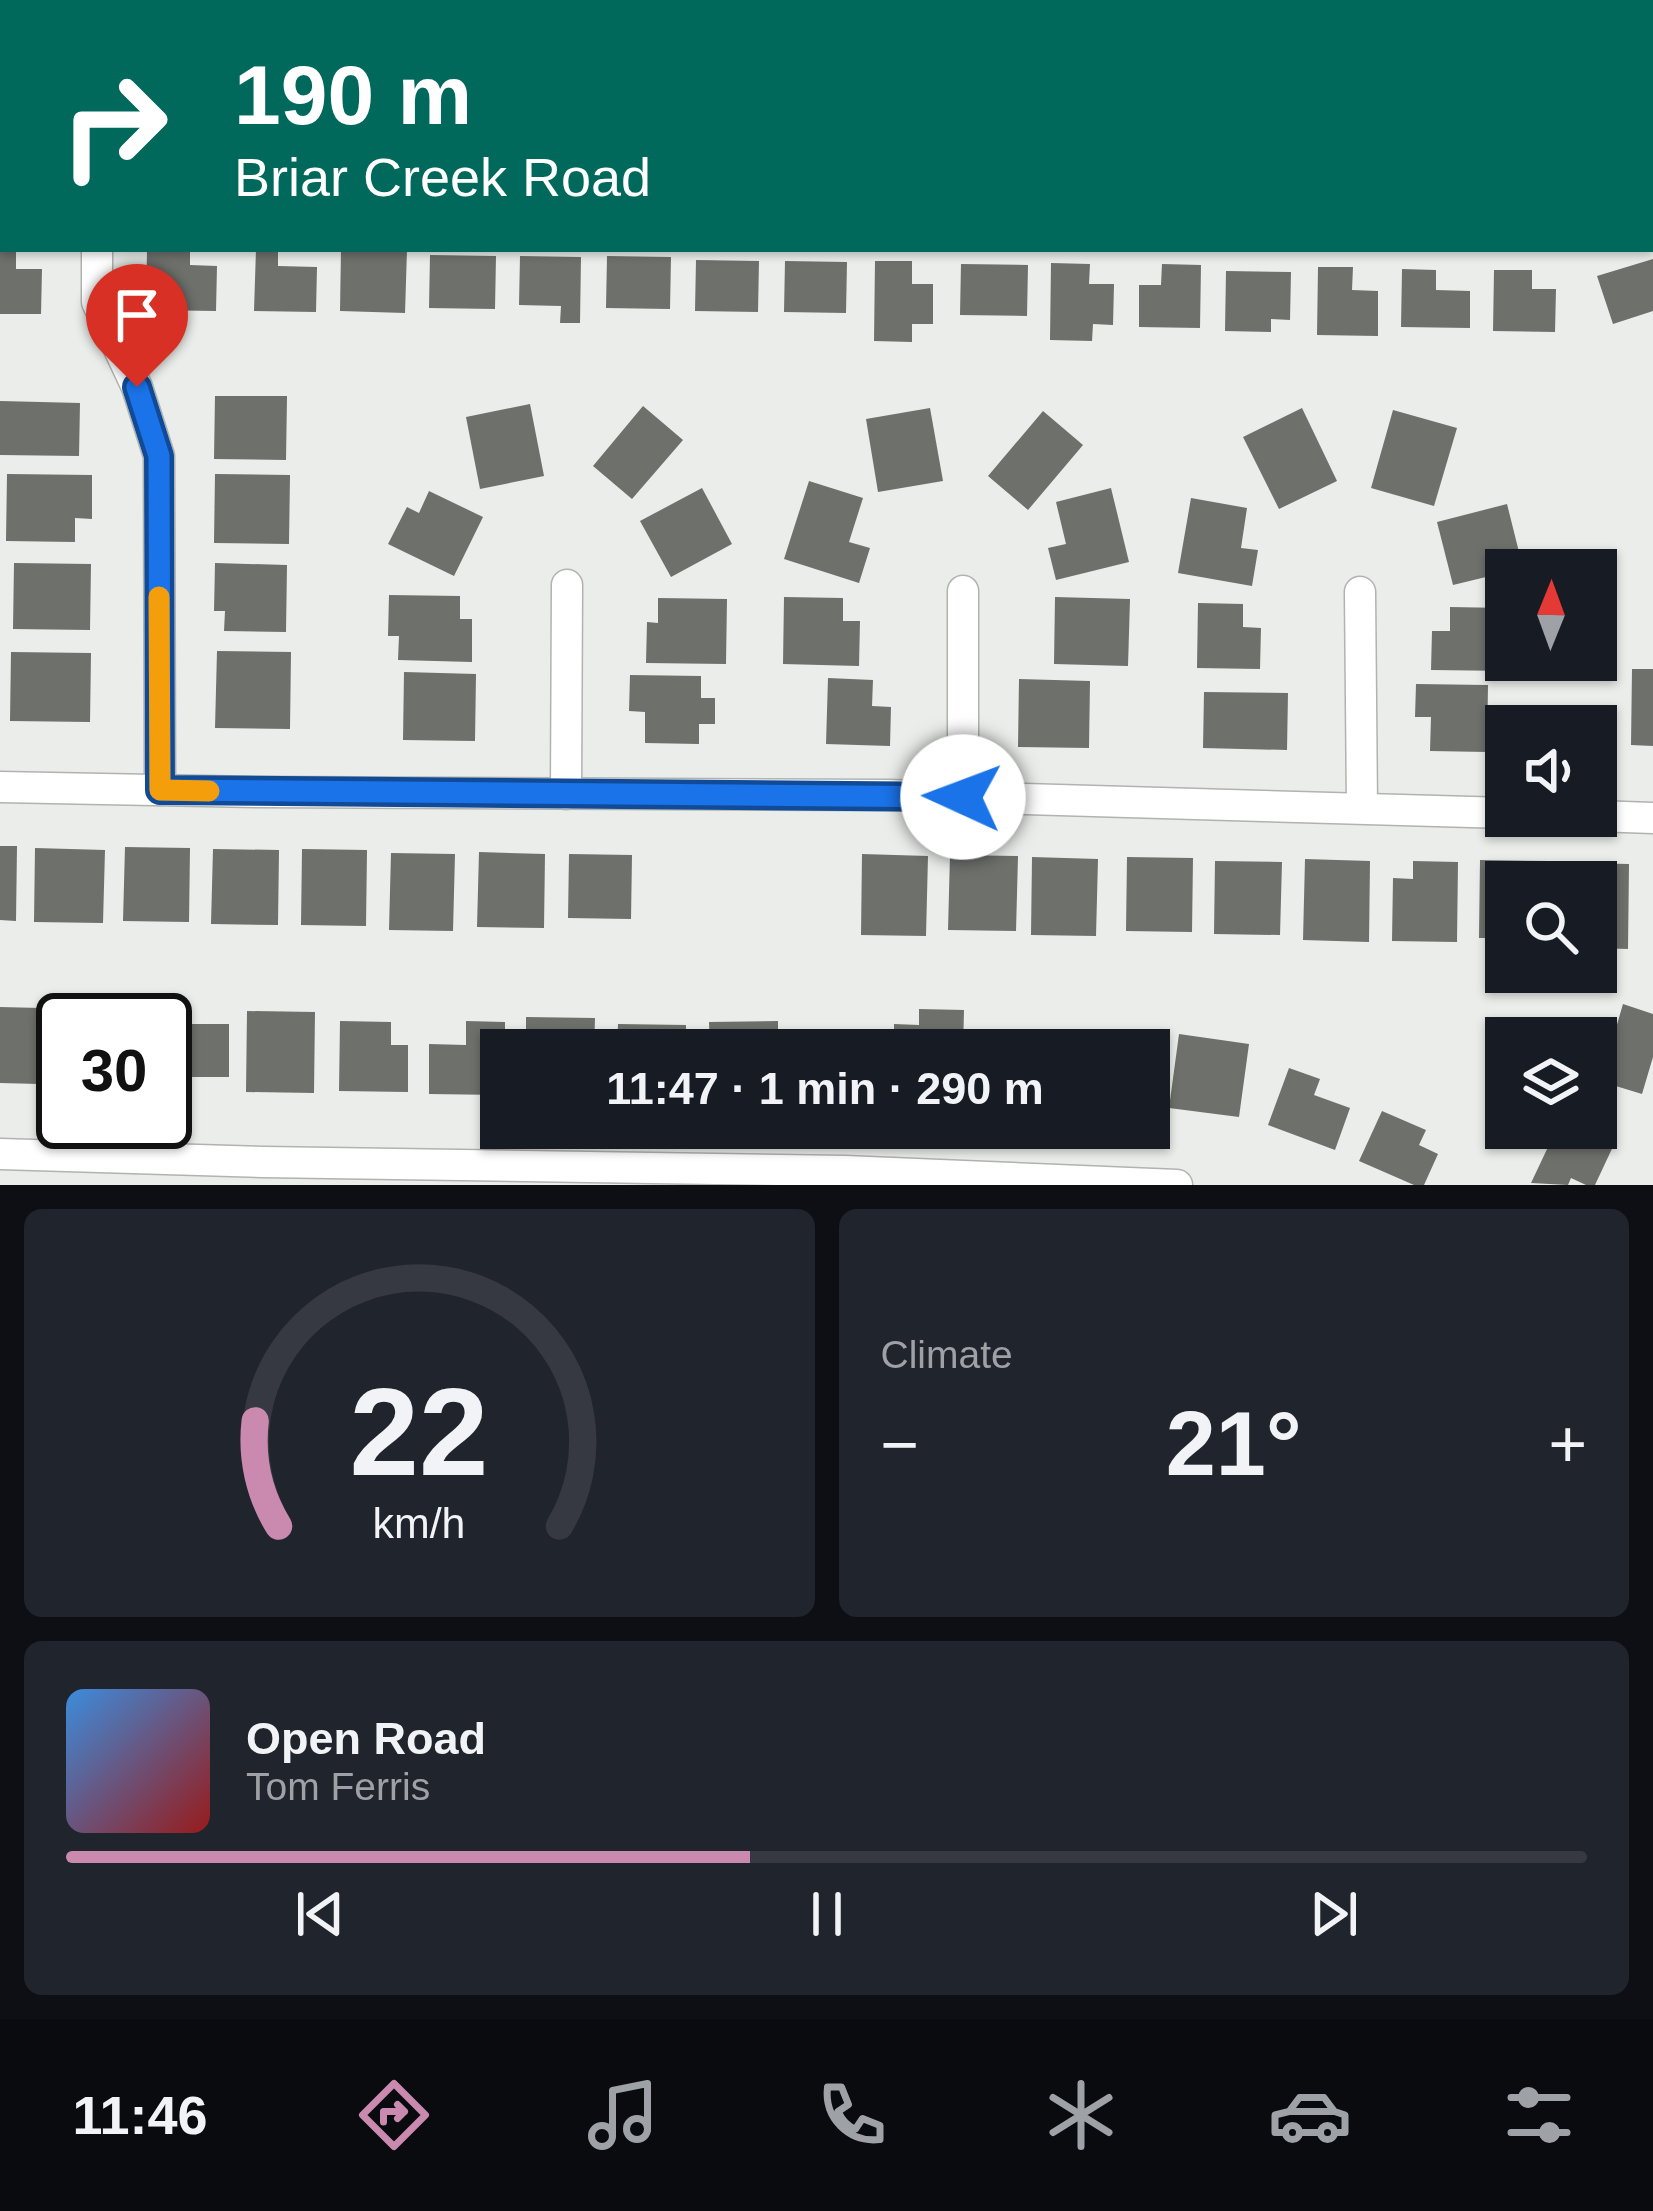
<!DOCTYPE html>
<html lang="en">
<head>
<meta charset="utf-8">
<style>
	:root { --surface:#171b24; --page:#20242c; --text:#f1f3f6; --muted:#9ea1a6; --line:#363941; --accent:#ca8ab0 }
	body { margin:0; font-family:Arial,sans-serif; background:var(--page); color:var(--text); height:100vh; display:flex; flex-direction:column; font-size:45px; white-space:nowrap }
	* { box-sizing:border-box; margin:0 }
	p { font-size:39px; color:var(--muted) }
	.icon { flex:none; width:66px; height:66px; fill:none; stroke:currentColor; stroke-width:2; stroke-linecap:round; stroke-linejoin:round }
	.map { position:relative; height:1185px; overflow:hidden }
	.drawer { display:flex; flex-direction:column; gap:24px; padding:24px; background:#0d0f14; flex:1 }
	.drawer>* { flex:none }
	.top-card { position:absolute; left:0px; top:0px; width:1653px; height:252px; box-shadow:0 3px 9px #0004; background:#00695c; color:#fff; overflow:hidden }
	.needle { width:78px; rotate:1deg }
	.controls { position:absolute; left:1485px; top:549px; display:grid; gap:24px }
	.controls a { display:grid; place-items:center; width:132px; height:132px; border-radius:0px; background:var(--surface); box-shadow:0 3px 9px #0004; font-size:60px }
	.speed { position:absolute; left:36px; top:993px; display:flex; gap:24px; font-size:60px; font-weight:700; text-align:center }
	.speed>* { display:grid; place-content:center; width:156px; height:156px; border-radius:50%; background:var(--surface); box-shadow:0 3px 9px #0004; line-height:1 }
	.speed .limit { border:6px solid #111; border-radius:18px; background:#fff; color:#111 }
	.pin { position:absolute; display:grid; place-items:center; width:102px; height:102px; color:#fff; margin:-123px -51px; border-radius:50% 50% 50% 0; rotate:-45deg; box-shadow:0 0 12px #0007 }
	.pin .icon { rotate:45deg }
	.me { position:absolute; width:132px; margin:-66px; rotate:272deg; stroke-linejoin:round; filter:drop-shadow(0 0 9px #0008) }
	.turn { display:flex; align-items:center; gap:42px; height:252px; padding:0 36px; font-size:54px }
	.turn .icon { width:156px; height:156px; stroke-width:2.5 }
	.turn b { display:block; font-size:84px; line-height:102px }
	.big { font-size:90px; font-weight:700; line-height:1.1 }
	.drawer .widget { flex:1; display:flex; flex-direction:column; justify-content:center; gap:18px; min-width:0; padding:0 42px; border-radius:18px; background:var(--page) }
	.drawer .dial { align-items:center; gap:0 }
	.dial svg { height:312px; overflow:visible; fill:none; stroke:var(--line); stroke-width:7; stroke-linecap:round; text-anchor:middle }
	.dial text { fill:var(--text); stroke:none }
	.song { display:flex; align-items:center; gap:36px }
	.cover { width:144px; height:144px; border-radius:18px; background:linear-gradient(135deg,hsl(210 70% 55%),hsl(0 70% 35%)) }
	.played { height:12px; border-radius:6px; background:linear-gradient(90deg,var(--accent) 45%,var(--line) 45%) }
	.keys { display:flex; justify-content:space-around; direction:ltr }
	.heat { display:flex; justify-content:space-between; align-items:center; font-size:66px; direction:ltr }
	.drawer .tiles { flex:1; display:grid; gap:24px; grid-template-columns:1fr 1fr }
	.widget:last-child { grid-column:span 2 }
	.trip { position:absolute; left:480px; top:1029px; width:690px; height:120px; border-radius:0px; background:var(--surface); box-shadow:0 3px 9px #0004; font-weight:700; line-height:120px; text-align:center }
	.dock { display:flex; height:192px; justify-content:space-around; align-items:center; background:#090b0e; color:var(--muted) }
	.dock .icon { width:84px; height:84px }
	.dock .current { color:var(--accent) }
	.dock b { font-size:54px; color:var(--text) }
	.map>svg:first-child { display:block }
	.building { fill:#6e706c }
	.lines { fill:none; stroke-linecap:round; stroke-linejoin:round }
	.street-casing { stroke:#b0b3ae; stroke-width:33 }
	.street { stroke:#fff; stroke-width:30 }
	.route-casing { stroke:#114b97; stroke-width:30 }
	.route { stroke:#1a73e8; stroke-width:21 }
	.slow { stroke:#f59e0b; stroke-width:21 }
</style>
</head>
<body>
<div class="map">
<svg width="1653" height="1185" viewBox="0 0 1653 1185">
	<rect width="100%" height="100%" fill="#eaede9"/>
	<!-- building -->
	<g class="building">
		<path d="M0 249H16V269H42L41 314H0Z"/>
		<path d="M147 249H190V265L217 266 216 311 146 310Z"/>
		<path d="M256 249H278V266L317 267 316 312 254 311Z"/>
		<path d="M341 249H407L405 313 340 311Z"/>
		<path d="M430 255 496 256 495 309 429 308Z"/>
		<path d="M520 256 581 257 580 323H560L561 306 519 305Z"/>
		<path d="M607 256 671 257 670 309 606 308Z"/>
		<path d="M1653 259V311L1613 324 1597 276Z"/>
		<path d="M696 260 759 261 758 312 695 311Z"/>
		<path d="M785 261 847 262 846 313 784 312Z"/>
		<path d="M875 261H912V284H933V324H912V342L874 341Z"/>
		<path d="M1051 263 1090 264 1089 284H1114L1113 325 1093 324 1092 341 1050 340Z"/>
		<path d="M961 264 1028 265 1027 316 960 315Z"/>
		<path d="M1162 264 1201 265 1200 328 1139 327V285H1161Z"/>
		<path d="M1318 267H1353L1352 290 1378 291V336L1317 335Z"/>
		<path d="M1402 269 1436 270V290L1470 291V328L1401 327Z"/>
		<path d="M1494 270H1532V289H1556L1555 332 1493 331Z"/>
		<path d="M1226 271 1291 272 1290 320 1271 319V332L1225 331Z"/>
		<path d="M215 396H287L286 460 214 459Z"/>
		<path d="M0 401 80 403 79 456 0 455Z"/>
		<path d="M530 404 544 476 480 489 466 417Z"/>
		<path d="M643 406 683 440 632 499 593 466Z"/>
		<path d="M930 408 943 481 878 492 866 419Z"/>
		<path d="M1302 408 1337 481 1279 509 1243 437Z"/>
		<path d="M1393 410 1457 428 1434 506 1371 488Z"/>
		<path d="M1043 411 1083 445 1028 510 988 476Z"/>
		<path d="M7 474 92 475V519L75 518V542L6 541Z"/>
		<path d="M215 474 290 475 289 544 214 543Z"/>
		<path d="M809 481 863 498 849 542 870 548 859 583 784 559Z"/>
		<path d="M702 488 732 544 671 577 640 521Z"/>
		<path d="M1111 488 1129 562 1056 580 1048 548 1066 544 1056 502Z"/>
		<path d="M429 491 483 517 454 576 388 544 407 507 419 513Z"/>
		<path d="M1191 498 1247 508 1241 548 1258 550 1252 586 1178 573Z"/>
		<path d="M1507 504 1523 568 1453 585 1437 522Z"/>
		<path d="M14 563 91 564 90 630 13 629Z"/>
		<path d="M215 563 287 565 286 632 224 631 225 611H214Z"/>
		<path d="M389 595 460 596V619H472V662L398 660 399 636H388Z"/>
		<path d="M784 597 843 598V621H860L859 666 783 664Z"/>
		<path d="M1055 597 1130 599 1128 666 1054 664Z"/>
		<path d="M658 598 727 599 726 664 646 663 647 622 658 623Z"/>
		<path d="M1198 603 1243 604V627L1261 628 1260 669 1197 668Z"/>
		<path d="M1450 607 1506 608V660H1510V671L1431 670 1432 631H1450Z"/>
		<path d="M217 651 291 652 290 729 215 728Z"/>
		<path d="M11 652 91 653 90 722 10 721Z"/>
		<path d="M1632 669H1653V746L1631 745Z"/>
		<path d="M404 672 476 674 475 741 403 740Z"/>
		<path d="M630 675 701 676V698H715V724H699V744L645 743V712L629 711Z"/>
		<path d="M828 678 873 680 872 706 891 707 890 746 826 744Z"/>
		<path d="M1019 679 1090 681 1089 748 1018 747Z"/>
		<path d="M1416 684 1488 685 1487 752 1430 751 1431 717H1415Z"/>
		<path d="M1204 692 1288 693 1287 750 1203 748Z"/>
		<path d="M0 846H17L16 921 0 920Z"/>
		<path d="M125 847 190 848 189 922 123 921Z"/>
		<path d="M35 848 105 850 103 923 34 922Z"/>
		<path d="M213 849 279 850 278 925 211 924Z"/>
		<path d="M302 849 367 850 366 926 301 925Z"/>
		<path d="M479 852 545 854 544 928 477 927Z"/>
		<path d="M391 853 455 854 453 931 389 930Z"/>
		<path d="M569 854 632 855 631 919 568 918Z"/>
		<path d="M862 854 928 856 926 936 861 935Z"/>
		<path d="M950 855 1018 856 1016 931 948 930Z"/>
		<path d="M1032 857 1098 859 1096 936 1031 935Z"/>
		<path d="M1127 857 1193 858 1192 932 1126 931Z"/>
		<path d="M1305 859 1370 861 1369 942 1303 940Z"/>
		<path d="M1480 860 1549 861V882H1506V938H1479Z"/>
		<path d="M1215 861 1282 862 1280 935 1214 934Z"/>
		<path d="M1413 861 1458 862 1457 942 1392 941 1393 878 1413 879Z"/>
		<path d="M1576 863 1629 864 1628 949 1596 948V882H1576Z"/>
		<path d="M1623 1004 1653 1014V1057L1642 1094 1596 1080V1040L1611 1045Z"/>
		<path d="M0 1007 41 1008 39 1084 0 1083Z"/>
		<path d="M919 1009 964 1010 963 1050H894V1024L919 1025Z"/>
		<path d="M247 1011 315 1012 314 1093 246 1092Z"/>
		<path d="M64 1013 127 1015V1020H64Z"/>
		<path d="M526 1017 595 1018 594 1050H526Z"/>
		<path d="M340 1021 391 1022V1045H408V1092L339 1091Z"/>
		<path d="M466 1021 505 1022V1050H501V1095L429 1094V1044L466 1045Z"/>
		<path d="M778 1021V1050H710L709 1022Z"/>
		<path d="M165 1024H229V1077H189V1089H165Z"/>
		<path d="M618 1024 686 1025V1050H617Z"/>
		<path d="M805 1033 868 1034V1050H804Z"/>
		<path d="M1179 1034 1249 1044 1239 1117 1169 1108Z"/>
		<path d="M1078 1044 1137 1046V1050H1078Z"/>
		<path d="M1289 1068 1320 1079 1314 1095 1350 1108 1335 1150 1268 1125Z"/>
		<path d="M1382 1111 1426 1130 1419 1145 1438 1154 1424 1185H1414L1359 1161Z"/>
		<path d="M1557 1128H1595L1617 1138 1595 1185H1586L1571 1178 1568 1185 1531 1183Z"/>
	</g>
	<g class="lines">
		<!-- street casing -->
		<g class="street-casing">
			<g id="street">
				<path d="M1610 0V3"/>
				<path d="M104 3V0"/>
				<path d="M0 184H3"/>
				<path d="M97 249V302L137 387 159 456 160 790"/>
				<path d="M1360 592 1362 808"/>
				<path d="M0 787 259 792 887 795 1506 813"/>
				<path d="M566 794 567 585"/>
				<path d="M963 797V591"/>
				<path d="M1596 816 1653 818"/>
				<path d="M0 1154 263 1162 845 1171 1177 1185"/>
			</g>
		</g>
		<!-- street -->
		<use href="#street" class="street"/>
	</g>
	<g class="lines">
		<!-- route casing -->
		<g class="route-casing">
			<path id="route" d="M137 387 159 456 160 790 963 797"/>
		</g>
		<!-- route -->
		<use href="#route" class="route"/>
		<!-- slow -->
		<path class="slow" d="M159 597 160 790 209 791"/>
	</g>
</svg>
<div class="controls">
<a><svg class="needle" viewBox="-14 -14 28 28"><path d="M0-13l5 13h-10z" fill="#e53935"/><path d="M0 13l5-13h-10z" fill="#9ea1a6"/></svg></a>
<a><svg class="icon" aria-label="sound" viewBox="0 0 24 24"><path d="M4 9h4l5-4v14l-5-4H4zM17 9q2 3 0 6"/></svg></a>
<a><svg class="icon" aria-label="search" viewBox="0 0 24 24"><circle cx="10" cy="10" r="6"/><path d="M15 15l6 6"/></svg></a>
<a><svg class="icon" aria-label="layers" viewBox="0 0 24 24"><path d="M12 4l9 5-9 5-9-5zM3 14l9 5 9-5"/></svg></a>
</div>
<div class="speed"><div class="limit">30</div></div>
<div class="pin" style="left:137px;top:387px;background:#d93025"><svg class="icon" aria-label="arrive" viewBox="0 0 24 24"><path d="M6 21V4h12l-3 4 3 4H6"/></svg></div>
<svg class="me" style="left:963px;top:797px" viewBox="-20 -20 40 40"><circle r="19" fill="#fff"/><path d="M0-13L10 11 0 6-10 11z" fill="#1a73e8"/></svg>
<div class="trip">11:47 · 1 min · 290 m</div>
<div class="top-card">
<div class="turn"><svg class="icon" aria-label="right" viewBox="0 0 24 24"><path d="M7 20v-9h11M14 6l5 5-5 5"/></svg><div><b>190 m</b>Briar Creek Road</div></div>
</div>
</div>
<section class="drawer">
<div class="tiles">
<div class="widget dial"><svg viewBox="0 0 100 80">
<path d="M14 69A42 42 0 1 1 86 69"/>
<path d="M14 69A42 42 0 0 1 8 42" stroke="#ca8ab0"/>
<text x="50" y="56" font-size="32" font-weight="700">22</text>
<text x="50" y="72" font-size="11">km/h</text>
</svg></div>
<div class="widget"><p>Climate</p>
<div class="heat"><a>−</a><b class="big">21°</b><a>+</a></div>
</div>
<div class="widget">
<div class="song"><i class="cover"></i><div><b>Open Road</b><p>Tom Ferris</p></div></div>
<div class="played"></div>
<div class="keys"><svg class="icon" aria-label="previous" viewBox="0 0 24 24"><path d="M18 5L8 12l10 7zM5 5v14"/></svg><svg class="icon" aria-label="pause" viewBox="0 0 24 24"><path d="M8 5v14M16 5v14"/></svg><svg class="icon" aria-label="next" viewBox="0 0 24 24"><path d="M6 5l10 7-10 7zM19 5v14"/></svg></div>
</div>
</div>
</section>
<nav class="dock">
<b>11:46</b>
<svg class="icon current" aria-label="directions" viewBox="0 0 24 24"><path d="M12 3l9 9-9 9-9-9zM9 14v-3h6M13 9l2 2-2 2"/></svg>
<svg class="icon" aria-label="music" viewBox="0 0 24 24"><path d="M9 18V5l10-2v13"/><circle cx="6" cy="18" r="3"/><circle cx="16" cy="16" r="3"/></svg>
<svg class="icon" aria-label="phone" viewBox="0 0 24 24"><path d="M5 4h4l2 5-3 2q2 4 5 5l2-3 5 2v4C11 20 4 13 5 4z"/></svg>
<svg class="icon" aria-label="climate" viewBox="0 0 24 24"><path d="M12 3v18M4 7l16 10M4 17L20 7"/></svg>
<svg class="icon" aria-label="car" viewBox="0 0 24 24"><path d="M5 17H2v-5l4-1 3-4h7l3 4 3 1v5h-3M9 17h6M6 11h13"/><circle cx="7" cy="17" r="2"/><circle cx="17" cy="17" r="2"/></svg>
<svg class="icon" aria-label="filters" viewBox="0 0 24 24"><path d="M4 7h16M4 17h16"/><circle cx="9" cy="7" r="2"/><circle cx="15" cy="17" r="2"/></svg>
</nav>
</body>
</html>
